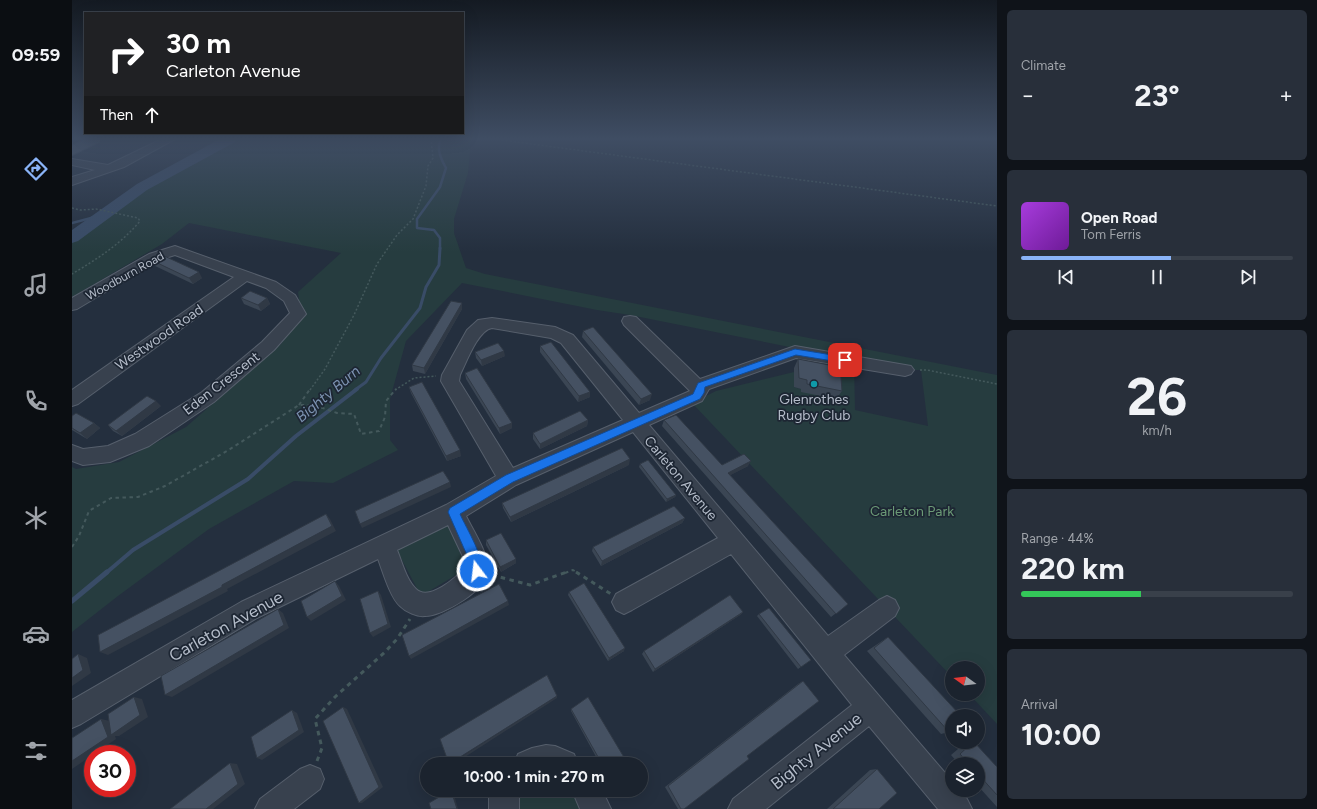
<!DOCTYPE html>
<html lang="en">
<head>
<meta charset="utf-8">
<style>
	:root { --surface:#1b232e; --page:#282f3a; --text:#f1f3f6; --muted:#a0a4aa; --line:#39404a; --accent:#8ab4f8 }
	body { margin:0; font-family:Figtree,sans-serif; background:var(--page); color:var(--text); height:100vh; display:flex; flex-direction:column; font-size:15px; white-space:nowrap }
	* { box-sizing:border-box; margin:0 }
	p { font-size:13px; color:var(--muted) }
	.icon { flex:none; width:22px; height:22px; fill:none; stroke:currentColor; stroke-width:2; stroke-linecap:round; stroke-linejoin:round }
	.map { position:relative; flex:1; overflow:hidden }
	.sheet { display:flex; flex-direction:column; gap:10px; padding:10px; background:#0f1319; width:320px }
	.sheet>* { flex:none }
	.guide { position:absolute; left:12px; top:12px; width:380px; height:122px; border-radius:0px; box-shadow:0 4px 16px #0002,0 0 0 1px var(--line); background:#202124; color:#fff; overflow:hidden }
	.needle { width:26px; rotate:285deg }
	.fabs { position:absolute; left:873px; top:661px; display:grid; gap:8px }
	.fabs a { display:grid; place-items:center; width:40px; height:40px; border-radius:50%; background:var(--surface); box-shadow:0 4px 16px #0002,0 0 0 1px var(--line); font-size:20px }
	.speed { position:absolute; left:12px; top:745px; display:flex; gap:8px; font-size:20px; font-weight:700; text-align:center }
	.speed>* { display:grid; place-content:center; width:52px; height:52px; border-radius:50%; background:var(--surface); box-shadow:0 4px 16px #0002,0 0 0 1px var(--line); line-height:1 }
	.speed .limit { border:6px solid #d22; background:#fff; color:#111 }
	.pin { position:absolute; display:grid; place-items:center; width:34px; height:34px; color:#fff; margin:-17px; border-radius:8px; box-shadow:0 2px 6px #0006 }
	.me { position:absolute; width:44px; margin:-22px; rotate:345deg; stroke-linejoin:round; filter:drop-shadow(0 0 3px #0008) }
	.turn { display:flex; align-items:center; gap:14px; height:84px; padding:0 16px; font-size:18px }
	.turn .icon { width:52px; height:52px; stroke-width:2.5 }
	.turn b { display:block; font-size:28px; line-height:34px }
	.then { display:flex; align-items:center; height:38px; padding:0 16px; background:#0003; gap:8px; font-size:15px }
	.big { font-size:30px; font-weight:700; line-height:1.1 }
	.sheet .card { flex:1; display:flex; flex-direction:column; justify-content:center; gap:6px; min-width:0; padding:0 14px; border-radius:6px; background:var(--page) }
	.sheet .dial { align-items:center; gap:0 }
	.dial b { font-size:52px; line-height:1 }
	.song { display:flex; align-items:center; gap:12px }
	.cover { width:48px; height:48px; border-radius:6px; background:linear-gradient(135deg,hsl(280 70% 55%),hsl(280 70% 35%)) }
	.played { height:4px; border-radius:2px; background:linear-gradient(90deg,var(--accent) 55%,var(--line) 55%) }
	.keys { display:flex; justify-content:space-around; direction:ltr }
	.heat { display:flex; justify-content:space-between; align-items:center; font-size:22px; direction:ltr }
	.charge { height:6px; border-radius:3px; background:linear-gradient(90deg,#34c759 44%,var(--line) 0) }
	.trip { position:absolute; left:348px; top:757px; width:228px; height:40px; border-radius:20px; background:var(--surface); box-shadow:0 4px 16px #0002,0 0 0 1px var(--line); font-weight:700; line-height:40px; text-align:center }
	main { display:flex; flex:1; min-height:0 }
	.tab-bar { display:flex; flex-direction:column; width:72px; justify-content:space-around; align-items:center; background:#0b0e12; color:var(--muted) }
	.tab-bar .icon { width:28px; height:28px }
	.tab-bar .current { color:var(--accent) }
	.tab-bar b { font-size:18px; color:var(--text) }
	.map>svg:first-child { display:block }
	.green { fill:#263c3f }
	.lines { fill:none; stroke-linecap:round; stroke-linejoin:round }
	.stream-far3 { stroke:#394c67; stroke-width:2.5 }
	.stream-far2 { stroke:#394c67; stroke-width:3 }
	.stream-far1 { stroke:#394c67; stroke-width:4 }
	.stream { stroke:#394c67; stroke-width:5 }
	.river { fill:#394c67; fill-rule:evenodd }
	.minor-casing { stroke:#565f6c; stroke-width:2 }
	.major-casing { stroke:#414a57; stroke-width:2 }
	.path-far2 { stroke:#44595c; stroke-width:1.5; stroke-dasharray:2 2; stroke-linecap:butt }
	.path-far1 { stroke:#44595c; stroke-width:2; stroke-dasharray:3.5 3.5; stroke-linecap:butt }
	.path { stroke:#44595c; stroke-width:3; stroke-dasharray:4.5 4.5; stroke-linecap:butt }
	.minor { fill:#38414e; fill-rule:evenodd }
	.major { fill:#56606e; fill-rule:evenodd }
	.wall { fill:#3b4654 }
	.shaded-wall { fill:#303945 }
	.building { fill:#455162; stroke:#303945 }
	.route { fill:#1a73e8; stroke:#114b97 }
	.culture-dot { fill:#0f9aa8; stroke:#1d2633; stroke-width:1.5 }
	.labels { text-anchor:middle; stroke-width:3.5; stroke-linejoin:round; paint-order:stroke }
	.far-street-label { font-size:12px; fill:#b4bcc9; stroke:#1d2633 }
	.street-label { font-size:14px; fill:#b4bcc9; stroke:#1d2633 }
	.poi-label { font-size:14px; fill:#b4bcc9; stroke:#1d2633 }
	.park-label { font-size:14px; fill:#6b9a76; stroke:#1d2633 }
	.water-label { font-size:15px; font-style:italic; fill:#7c92b1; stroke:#1d2633 }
	.near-street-label { font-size:17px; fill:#b4bcc9; stroke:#1d2633 }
</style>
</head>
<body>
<main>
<nav class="tab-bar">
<b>09:59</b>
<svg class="icon current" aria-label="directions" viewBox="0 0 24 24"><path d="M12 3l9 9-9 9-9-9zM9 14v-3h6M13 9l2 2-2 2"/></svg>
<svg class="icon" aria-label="music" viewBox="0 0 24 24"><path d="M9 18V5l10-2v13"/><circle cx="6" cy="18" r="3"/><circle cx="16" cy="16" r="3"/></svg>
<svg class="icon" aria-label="phone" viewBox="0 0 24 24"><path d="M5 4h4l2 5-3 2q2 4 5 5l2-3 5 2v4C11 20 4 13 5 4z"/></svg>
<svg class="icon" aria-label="climate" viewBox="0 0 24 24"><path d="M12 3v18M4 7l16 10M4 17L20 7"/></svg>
<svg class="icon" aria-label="car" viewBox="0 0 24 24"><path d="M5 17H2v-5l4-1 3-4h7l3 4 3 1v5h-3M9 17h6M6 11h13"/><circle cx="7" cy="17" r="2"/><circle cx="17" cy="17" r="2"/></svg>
<svg class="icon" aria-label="filters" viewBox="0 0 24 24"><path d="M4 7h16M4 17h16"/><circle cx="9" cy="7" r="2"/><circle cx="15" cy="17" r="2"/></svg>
</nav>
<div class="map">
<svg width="925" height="809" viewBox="0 0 925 809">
	<rect width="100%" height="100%" fill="#242f3e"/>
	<!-- green -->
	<g class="green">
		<path d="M134 139H399L396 173 382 219V233L394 268 413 274 925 375V724L897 694H906V668H880V677L620 403 644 391 722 372V387L729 389 730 392 763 358 782 361 783 410 856 426 849 370H833L558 315 525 310 390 283 334 341 318 399V440L326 450 261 483 222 481 137 529 46 596 0 632V467L4 469 47 462 114 427 209 344 229 317 226 292 269 253 117 223 90 244 0 297V238L70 187 120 161 117 160 142 142Z"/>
		<path d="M376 520 394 569 349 596 322 545Z"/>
		<path d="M447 790H506L517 809H443Z"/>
	</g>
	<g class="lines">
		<!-- stream-far3 -->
		<g class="stream-far3">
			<path d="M0 223 34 214"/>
			<path d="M368 249V238L362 230 345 228V219L368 187 374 168C369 159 364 149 369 139"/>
		</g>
		<!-- stream-far2 -->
		<path class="stream-far2" d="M283 390 294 382 309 358 348 308 354 287 367 265 368 248"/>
		<!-- stream-far1 -->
		<path class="stream-far1" d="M34 573 61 550 176 479 224 436 285 389"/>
		<!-- stream -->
		<path class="stream" d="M0 601 35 572"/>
		<!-- river -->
		<path class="river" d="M148 139H164L163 142 75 190 6 241 0 243V230L65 184Z"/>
		<!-- minor casing -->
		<g class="minor-casing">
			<g id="minor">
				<path d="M90 139H103L52 167 0 185V177L23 170 0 165V159L36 165Z"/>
				<path d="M103 246 204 282 223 295 234 314 202 350 142 402 77 446 38 462 11 465 0 461V445L11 449 36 446 63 434 130 392 190 342 218 313 212 301 194 288 175 281 6 404 0 406V390L162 277 103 255 87 260 5 309 0 310V298L77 254Z"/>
				<path d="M558 316 564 317 628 379 723 346 839 366 842 370 839 374 833 376 724 358 637 389 630 401 577 425 756 636 807 600 815 596 823 600 827 608 823 616 772 655 880 781V790H888L895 799 900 809H866L797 726 694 809H656L661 799 780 705 659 554 560 610 552 614 544 610 540 602 544 594 646 538 561 432 444 485 394 516C401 530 416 553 416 569 417 589 371 616 353 616 345 617 334 612 328 606 318 597 311 572 306 559L185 618 9 724 0 728V700L169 602 374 505 424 476 369 381 370 375 395 330 406 320 420 318 483 327 501 335 567 413 618 391 552 325 550 321 552 317ZM420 328 479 338 489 343 551 420 441 468 387 381 388 375C394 363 406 330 420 328ZM376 525 393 561V567C385 577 357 602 344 589 334 579 330 562 325 550Z"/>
				<path d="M474 745 483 746 502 754 506 764H442L446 754 460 748Z"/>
				<path d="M238 765 248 769 252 779 248 789 222 809H183L188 799 228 769Z"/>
				<path d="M421 790H449L447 798V809H417V798Z"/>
				<path d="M500 790H530L539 809H508Z"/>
			</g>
		</g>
		<!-- major casing -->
		<g class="major-casing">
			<path id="major" d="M12 139H28L27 142 0 155V146Z"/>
		</g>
		<!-- path-far2 -->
		<g class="path-far2">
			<path d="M422 139 925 206"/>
			<path d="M0 208 8 210 24 209 66 218 68 221C49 244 25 259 0 274"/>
			<path d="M848 370H855L925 384"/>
			<path d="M238 390 253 369 282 315 305 264 325 235 341 219 354 186 356 166 361 158 359 139"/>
			<path d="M323 390 342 378 364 376"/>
		</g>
		<!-- path-far1 -->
		<g class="path-far1">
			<path d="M227 405 238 389"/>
			<path d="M0 547 7 536 17 511 39 498 66 497 93 486 155 451 227 405H242L265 413 282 414 289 434 307 431 313 417 314 401 324 389"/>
			<path d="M493 573 501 570 506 573"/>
		</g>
		<!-- path -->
		<g class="path">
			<path d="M504 572 539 594"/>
			<path d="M420 575 458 585 495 572"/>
			<path d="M245 761 250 748 243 719 263 697 313 652 325 639 338 619"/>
		</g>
		<!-- minor -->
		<use href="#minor" class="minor"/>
		<!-- major -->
		<use href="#major" class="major"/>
	</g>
	<!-- wall -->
	<g class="wall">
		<path d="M77 259 130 278 121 284 81 265Z"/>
		<path d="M169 298H195L198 304 189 311 172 304Z"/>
		<path d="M390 303V309L353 374 341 371 340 365Z"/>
		<path d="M511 331 578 400 567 405 510 337Z"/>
		<path d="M468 346 518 392V397L506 402 468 352Z"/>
		<path d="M403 352 433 356 410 366 404 358Z"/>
		<path d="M726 359 755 365 757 362 770 391 764 399 729 392V389L722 387V368Z"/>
		<path d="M393 373 440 423V428L428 434 394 379Z"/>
		<path d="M337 387 389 456 375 461 339 393Z"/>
		<path d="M89 406 50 436 41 431 36 425Z"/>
		<path d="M0 416 22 423 28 428 15 439 0 430Z"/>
		<path d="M516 420 515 426 468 449 461 439V433Z"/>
		<path d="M592 420 650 465 676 466 658 475 776 604 759 617 590 426Z"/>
		<path d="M568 464 604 495 603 497 594 502 567 467Z"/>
		<path d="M557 465 439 522 431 508 430 503Z"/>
		<path d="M613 518 610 523 529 566 520 551 521 547Z"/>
		<path d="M414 540 444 563 429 572 414 545Z"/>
		<path d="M497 592 552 651 536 661 496 595Z"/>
		<path d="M671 612 668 615 581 672 570 654 572 651Z"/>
		<path d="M687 614 739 660 726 669 685 616Z"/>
		<path d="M816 637 877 732 869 734 795 651Z"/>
		<path d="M731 681 612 809H606L593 787 726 684Z"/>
		<path d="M499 709 556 764H528L499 711Z"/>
		<path d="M899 742H902L925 767V807L906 786V764H887L879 755 893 743Z"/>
		<path d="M805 769 807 809H755L798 770Z"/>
		<path d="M543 790H555L548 795 546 796Z"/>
	</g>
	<!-- shaded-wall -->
	<g class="shaded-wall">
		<path d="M127 272 130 278 121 284 117 278Z"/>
		<path d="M195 298 198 304 189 311 186 305Z"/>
		<path d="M390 303V309L353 374 352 368Z"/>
		<path d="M432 351 433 356 410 366 409 360Z"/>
		<path d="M518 392V397L506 402 507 396Z"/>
		<path d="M580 394 578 400 567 405 569 399Z"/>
		<path d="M84 401 89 406 50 436 44 431Z"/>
		<path d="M516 420 515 426 468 449V444Z"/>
		<path d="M22 423 28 428 15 439 8 433Z"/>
		<path d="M440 423V428L428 434 427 428Z"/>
		<path d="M388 450 389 456 375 461 374 456Z"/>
		<path d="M558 459 557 465 439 522 438 517Z"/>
		<path d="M679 461 676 466 653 478 656 473Z"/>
		<path d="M378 482 379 487 290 528 288 524Z"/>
		<path d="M604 495 603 497 594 502 595 499Z"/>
		<path d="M254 514 258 519 264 531 155 589 156 591 36 655 28 652 150 585Z"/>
		<path d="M613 518 610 523 529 566 530 561Z"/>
		<path d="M444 559V563L429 572 428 567Z"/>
		<path d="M263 581 267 586 274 600 239 621 235 617Z"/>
		<path d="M306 591 309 595 319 627 301 637 298 633Z"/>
		<path d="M436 601 437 605 339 659 337 656Z"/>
		<path d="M206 609 211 613 217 628 100 697 93 695Z"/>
		<path d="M671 612 668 615 581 672 583 669Z"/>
		<path d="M553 648 552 651 536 661 537 658Z"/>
		<path d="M6 654 15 658 19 673 0 686V678Z"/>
		<path d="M485 696V698L382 764H378Z"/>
		<path d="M62 697 70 699 76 717 47 736H43L44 739 0 769V761L29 719 38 721Z"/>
		<path d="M271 707 275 709 311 787 290 803H287L288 746Z"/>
		<path d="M220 710 225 713 232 732 190 760 185 758Z"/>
		<path d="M158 763 165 764 173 784 141 809H134Z"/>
		<path d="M379 790 381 791 386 809H385Z"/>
	</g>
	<!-- building -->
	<g class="building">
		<path d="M88 254 127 272 117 278 77 259Z"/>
		<path d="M178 291 195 298 186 305 169 298Z"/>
		<path d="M379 301 390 303 352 368 340 365Z"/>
		<path d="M521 327 580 394 569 399 511 331Z"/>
		<path d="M479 342 518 392 507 396 468 346Z"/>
		<path d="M426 343 432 351 409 360 403 352Z"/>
		<path d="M726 359 757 365V362L768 364 770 391 735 384V380L727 378Z"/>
		<path d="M405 368 440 423 427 428 393 373Z"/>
		<path d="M350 382 388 450 374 456 337 387Z"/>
		<path d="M75 396 84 401 44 431 36 425Z"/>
		<path d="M508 411 516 420 468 444 461 433Z"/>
		<path d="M4 413 22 423 8 433 0 428V416Z"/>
		<path d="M604 415 650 465 672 454 679 461 656 473 776 604 764 614 592 420Z"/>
		<path d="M550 448 558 459 438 517 430 503Z"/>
		<path d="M576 460 604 495 595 499 568 464Z"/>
		<path d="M371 471 378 482 288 524 283 511Z"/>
		<path d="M602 506 613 518 530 561 521 547Z"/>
		<path d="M254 514 260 526 150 585V587L28 652 26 635Z"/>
		<path d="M429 533 444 559 428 567 414 540Z"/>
		<path d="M263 581 270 596 235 617 229 601Z"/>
		<path d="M512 583 553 648 537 658 497 592Z"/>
		<path d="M427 584 436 601 337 656 330 635Z"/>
		<path d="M306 591 316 624 298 633 288 599Z"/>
		<path d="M658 595 671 612 583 669 572 651Z"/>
		<path d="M697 608 739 660 729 667 687 614Z"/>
		<path d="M206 609 212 625 93 695 89 676Z"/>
		<path d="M816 637 889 716H880V729L877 732 802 648Z"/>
		<path d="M6 654 11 670 0 678V659Z"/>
		<path d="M475 675 485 696 377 764 368 739Z"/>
		<path d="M731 681 747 701 675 756 677 759 612 809H609L596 786Z"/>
		<path d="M62 697 68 715 39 735 36 714Z"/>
		<path d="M516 697 556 764H530L499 709Z"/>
		<path d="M271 707 307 787 287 803 251 721Z"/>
		<path d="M220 710 227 730 185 758 179 737Z"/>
		<path d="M29 719 36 737 0 761V738Z"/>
		<path d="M901 742H902L925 767V795L906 774V764H897L888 754Z"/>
		<path d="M158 763 166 784 134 809H98Z"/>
		<path d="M805 769 825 793 807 809H761Z"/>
		<path d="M379 790 385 809H359L357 803Z"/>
		<path d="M545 790H555L548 795Z"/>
	</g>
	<!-- sky -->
	<linearGradient id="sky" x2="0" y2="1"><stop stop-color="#141a22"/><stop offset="0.55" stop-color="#3f4d63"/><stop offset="1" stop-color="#3f4d63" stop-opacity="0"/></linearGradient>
	<rect width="925" height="252" fill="url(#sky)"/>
	<!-- route -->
	<path class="route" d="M723 349 773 357 777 360 773 363 724 355 633 387 632 393 628 399 441 482 388 514C394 528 415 561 409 575L405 577 401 575 398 562 376 512 378 508 434 475 621 394 626 383Z"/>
	<!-- markers -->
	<circle class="culture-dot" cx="742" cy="384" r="4"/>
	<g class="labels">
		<!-- far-street labels -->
		<g class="far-street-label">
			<text transform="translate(53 276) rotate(-29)" y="4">Woodburn Road</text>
		</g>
		<!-- street labels -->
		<g class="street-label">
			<text transform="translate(87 337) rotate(-35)" y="5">Westwood Road</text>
			<text transform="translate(149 383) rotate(-38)" y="5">Eden Crescent</text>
			<text transform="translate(609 478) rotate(50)" y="5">Carleton Avenue</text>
		</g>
		<!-- poi labels -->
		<g class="poi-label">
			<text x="742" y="404">Glenrothes<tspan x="742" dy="16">Rugby Club</tspan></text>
		</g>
		<!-- park labels -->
		<g class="park-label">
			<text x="840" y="516">Carleton Park</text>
		</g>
		<!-- water labels -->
		<g class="water-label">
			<text transform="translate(256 394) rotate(-40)" y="5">Bighty Burn</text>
		</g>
		<!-- near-street labels -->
		<g class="near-street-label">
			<text transform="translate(154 626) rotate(-29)" y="6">Carleton Avenue</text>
			<text transform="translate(744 751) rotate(-39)" y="6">Bighty Avenue</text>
		</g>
	</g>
</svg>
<div class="fabs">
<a><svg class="needle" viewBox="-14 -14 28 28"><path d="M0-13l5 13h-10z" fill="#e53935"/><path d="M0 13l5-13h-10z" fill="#a0a4aa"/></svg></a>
<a><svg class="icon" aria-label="sound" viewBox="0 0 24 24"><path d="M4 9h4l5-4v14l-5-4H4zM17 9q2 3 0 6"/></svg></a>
<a><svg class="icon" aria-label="layers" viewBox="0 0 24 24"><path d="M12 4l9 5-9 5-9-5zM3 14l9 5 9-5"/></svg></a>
</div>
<div class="speed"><div class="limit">30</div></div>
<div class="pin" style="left:773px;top:360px;background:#d93025"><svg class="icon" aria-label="arrive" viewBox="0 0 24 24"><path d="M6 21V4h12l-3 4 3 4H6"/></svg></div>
<svg class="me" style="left:405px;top:571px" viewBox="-20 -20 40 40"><circle r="17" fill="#1a73e8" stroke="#fff" stroke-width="3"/><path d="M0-11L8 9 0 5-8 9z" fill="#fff"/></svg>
<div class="trip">10:00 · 1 min · 270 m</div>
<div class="guide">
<div class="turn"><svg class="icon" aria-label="right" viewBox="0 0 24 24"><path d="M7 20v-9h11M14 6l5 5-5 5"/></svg><div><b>30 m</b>Carleton Avenue</div></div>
<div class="then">Then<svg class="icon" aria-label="ahead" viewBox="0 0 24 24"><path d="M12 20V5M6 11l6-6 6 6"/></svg></div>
</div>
</div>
<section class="sheet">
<div class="card"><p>Climate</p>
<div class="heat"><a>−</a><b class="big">23°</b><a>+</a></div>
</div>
<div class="card">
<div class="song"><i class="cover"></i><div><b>Open Road</b><p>Tom Ferris</p></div></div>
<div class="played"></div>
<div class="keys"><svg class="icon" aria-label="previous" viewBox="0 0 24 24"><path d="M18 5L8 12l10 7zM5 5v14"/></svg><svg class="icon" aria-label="pause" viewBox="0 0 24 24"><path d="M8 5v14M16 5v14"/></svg><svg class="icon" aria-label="next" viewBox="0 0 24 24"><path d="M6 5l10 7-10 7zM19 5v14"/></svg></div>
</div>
<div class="card dial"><b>26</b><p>km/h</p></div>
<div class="card"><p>Range · 44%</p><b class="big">220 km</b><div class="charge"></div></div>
<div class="card"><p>Arrival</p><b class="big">10:00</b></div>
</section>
</main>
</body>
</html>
